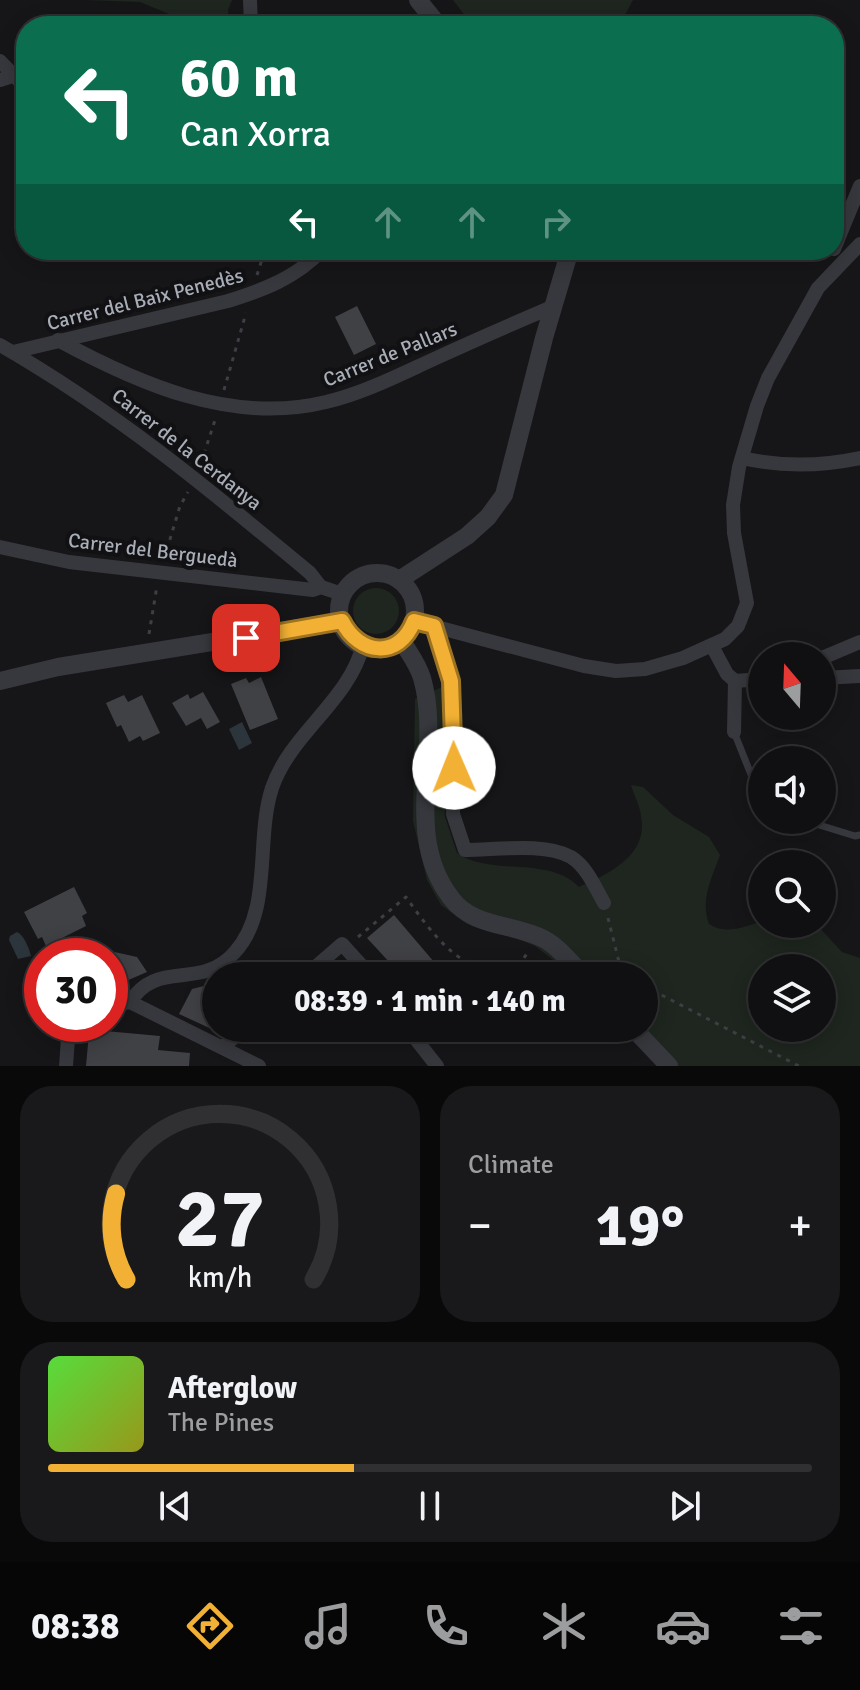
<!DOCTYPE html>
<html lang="en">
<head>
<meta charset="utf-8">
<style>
	:root { --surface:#101012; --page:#19191b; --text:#f1f3f6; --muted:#9c9d9f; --line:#303032; --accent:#f2b134 }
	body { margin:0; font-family:Signika,sans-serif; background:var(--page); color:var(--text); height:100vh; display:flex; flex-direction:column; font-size:30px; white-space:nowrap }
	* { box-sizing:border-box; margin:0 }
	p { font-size:26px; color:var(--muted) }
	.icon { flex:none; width:44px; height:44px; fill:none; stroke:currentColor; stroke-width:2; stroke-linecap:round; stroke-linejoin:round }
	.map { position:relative; height:1066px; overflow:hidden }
	.details { display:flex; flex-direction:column; gap:20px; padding:20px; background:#09090a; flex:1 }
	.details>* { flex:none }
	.banner { position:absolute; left:16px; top:16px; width:828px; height:244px; border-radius:32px; box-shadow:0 4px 20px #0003,0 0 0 2px var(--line); background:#0b6e4f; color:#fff; overflow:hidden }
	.needle { width:52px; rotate:341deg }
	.controls { position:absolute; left:748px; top:642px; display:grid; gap:16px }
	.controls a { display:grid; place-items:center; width:88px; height:88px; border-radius:50%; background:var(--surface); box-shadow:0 4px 20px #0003,0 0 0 2px var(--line); font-size:40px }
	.speed { position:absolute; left:24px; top:938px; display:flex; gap:16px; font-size:40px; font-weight:700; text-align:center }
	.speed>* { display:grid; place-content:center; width:104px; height:104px; border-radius:50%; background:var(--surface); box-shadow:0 4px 20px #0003,0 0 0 2px var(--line); line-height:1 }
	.speed .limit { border:12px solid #d22; background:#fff; color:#111 }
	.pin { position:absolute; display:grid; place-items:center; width:68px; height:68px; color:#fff; margin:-34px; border-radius:16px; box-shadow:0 4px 12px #0006 }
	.me { position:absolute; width:88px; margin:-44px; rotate:359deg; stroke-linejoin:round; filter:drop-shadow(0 0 6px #0008) }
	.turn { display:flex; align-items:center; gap:28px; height:168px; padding:0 32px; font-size:36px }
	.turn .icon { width:104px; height:104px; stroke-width:2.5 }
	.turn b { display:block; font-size:56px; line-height:68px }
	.lanes { display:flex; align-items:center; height:76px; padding:0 32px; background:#0003; justify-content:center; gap:40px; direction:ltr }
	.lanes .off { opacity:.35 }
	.big { font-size:60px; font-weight:800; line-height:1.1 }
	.details .card { flex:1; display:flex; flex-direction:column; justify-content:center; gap:12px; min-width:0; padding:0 28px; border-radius:32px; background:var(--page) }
	.details .dial { align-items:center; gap:0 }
	.dial svg { height:208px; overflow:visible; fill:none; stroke:var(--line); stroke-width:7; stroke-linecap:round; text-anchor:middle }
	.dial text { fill:var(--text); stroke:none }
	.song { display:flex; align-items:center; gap:24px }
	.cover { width:96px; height:96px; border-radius:12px; background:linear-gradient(135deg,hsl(110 70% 55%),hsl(60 70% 35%)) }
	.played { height:8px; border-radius:4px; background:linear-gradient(90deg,var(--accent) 40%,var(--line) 40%) }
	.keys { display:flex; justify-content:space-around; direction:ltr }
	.heat { display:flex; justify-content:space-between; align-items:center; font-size:44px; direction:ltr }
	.details .tiles { flex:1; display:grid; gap:20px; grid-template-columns:1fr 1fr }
	.card:last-child { grid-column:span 2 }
	.trip { position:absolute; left:202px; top:962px; width:456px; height:80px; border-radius:40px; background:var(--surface); box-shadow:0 4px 20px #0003,0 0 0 2px var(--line); font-weight:800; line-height:80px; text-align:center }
	.dock { display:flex; height:128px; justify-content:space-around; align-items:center; background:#060607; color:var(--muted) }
	.dock .icon { width:56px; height:56px }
	.dock .selected { color:var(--accent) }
	.dock b { font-size:36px; color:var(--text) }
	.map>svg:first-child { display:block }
	.green { fill:#1e261f; fill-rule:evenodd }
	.water { fill:#2c353c }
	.building { fill:#404145 }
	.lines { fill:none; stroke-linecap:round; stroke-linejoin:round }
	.path { stroke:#3d3f44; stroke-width:3; stroke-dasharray:4 6; stroke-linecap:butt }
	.service { stroke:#37383d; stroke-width:7 }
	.minor { stroke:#37383d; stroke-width:14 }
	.tertiary { stroke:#37383d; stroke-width:18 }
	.route-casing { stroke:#9d7322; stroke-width:20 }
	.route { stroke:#f2b134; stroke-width:14 }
	.labels { text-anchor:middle; stroke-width:8; stroke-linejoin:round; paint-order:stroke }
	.street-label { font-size:20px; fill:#a8adb8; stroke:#111113 }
</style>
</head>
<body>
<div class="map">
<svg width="860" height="1066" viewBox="0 0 860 1066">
	<rect width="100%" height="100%" fill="#161618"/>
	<!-- green -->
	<g class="green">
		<path d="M86 0H232L228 10V26H198L140 2Z"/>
		<path d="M453 0H633L619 26H473Z"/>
		<circle cx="376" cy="611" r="23"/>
		<path d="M442 687 445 817 457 853C491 877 548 855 579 887 609 874 649 855 641 816 640 806 634 795 631 785L643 787 673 815 709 837 720 855C712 878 700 899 709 924 725 935 745 927 762 921V924H816L842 952 860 958V1066H661L644 1028V976H574L535 946 513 937 467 924 441 905 427 880 413 821 415 699ZM762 968H822V1028H762Z"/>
	</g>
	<!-- water -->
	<g class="water">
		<path d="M242 722 252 743 239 750 229 729Z"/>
		<path d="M17 932C24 935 29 948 31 956L18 959 9 940 10 936Z"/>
	</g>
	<!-- building -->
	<g class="building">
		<path d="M357 306 376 344 354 355 335 317Z"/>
		<path d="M261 677 278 719 250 730 231 684 246 678 249 683Z"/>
		<path d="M203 692 220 722 207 729 201 718 186 726 172 703 188 694 190 699Z"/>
		<path d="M124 695 128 702 142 695 160 733 143 741 140 736 129 742 121 725 117 727 106 703Z"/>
		<path d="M74 887 87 913 82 916 86 926 46 946 42 937 38 939 24 912Z"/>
		<path d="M394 915 446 976H402L367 938Z"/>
		<path d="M110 951 137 957 147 972 110 988Z"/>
		<path d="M216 983V1031L179 1014 192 989Z"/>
		<path d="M94 1030 160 1036 158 1050 190 1053 189 1066H86L89 1033 94 1034Z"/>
	</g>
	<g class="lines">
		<!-- path -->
		<g class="path">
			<path d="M257 275 265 250"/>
			<path d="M224 390 246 313"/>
			<path d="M201 463 216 417"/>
			<path d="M164 559 180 506 188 492"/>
			<path d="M149 634 157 586"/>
			<path d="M608 918 620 966 630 976"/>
			<path d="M358 937 406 897C433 935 461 975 513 974L528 952"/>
			<path d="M644 986 799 1066"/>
		</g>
		<!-- service -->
		<g class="service">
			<path d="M734 732 762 802"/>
			<path d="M803 820 855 836 860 835"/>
		</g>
		<!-- minor -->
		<g class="minor">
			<path d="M250 0 251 26"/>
			<path d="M79 26 83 23"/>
			<path d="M0 61 26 88"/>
			<path d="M0 80 13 76 26 66"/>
			<path d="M834 249 860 186"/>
			<path d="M58 340C139 384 232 425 326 402 364 393 399 375 434 359 473 341 512 324 552 307"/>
			<path d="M0 345C115 411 209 489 310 573L321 587 342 594"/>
			<path d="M13 352 228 301C263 290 296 278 322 250"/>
			<path d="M742 458C781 467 822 466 860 458"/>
			<path d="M0 547 69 562 313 590 321 587"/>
			<path d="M414 621 584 666 616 671 645 669 683 658 725 639 738 626 747 603 734 533 733 505 739 467 757 406 768 378 818 288 860 244"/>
			<path d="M434 626 451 681 454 750 453 814 465 850C496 850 545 842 571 857 587 867 595 887 604 903"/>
			<path d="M712 646 727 674 735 681 762 679"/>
			<path d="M822 658 860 642"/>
			<path d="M822 678 860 676"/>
			<path d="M734 732 735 681"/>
			<path d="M305 976 342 944 371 976"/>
			<path d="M130 1002C158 958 200 992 235 952 273 910 255 840 272 788 290 734 349 701 363 645"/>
			<path d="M110 1005 130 1002 259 1066"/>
			<path d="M407 1028 437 1066"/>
			<path d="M224 1046 245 1028"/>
			<path d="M66 1066 68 1039 76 1024"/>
		</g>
		<!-- tertiary -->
		<g class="tertiary">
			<path d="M418 0 439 26"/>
			<circle cx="377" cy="611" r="38"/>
			<path d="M399 580 467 536 488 517 504 495 544 338 570 250"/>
			<path d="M402 641C409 653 418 664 422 678 443 750 401 833 451 898 473 928 513 923 544 939 559 947 572 964 584 976"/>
			<path d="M0 681 58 667 342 621"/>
			<path d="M633 1028 669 1066"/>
		</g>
	</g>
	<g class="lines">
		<!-- route casing -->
		<g class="route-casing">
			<path id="route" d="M246 638 342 621C359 655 399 660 414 621L434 626 451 681 454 768"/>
		</g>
		<!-- route -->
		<use href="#route" class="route"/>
	</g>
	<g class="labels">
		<!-- street labels -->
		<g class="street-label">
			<text transform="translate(145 299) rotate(-14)" y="7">Carrer del Baix Penedès</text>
			<text transform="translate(390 354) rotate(-22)" y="7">Carrer de Pallars</text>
			<text transform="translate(187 449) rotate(38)" y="7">Carrer de la Cerdanya</text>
			<text transform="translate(153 550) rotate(7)" y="7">Carrer del Berguedà</text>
		</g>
	</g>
</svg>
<div class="controls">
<a><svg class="needle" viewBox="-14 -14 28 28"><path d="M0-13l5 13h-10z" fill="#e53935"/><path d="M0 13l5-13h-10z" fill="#9c9d9f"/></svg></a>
<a><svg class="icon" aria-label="sound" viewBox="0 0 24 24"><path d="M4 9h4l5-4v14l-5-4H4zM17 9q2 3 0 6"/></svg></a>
<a><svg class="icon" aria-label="search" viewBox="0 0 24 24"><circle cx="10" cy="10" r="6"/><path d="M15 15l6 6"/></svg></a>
<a><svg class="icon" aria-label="layers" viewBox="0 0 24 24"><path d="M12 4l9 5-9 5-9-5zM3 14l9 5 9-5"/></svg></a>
</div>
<div class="speed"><div class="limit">30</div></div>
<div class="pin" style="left:246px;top:638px;background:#d93025"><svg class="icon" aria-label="arrive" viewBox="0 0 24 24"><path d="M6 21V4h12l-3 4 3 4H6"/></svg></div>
<svg class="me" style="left:454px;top:768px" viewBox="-20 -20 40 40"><circle r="19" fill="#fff"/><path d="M0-13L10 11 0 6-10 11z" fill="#f2b134"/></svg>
<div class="trip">08:39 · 1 min · 140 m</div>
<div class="banner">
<div class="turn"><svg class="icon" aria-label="left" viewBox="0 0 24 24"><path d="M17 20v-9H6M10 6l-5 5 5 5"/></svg><div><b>60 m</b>Can Xorra</div></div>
<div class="lanes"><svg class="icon" aria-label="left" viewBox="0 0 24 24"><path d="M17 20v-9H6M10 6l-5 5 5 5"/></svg><svg class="icon off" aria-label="ahead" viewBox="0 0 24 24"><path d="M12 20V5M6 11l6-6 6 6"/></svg><svg class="icon off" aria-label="ahead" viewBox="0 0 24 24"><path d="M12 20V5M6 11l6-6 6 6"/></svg><svg class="icon off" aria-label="right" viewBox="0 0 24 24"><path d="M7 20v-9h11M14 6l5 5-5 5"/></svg></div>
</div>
</div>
<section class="details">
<div class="tiles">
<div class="card dial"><svg viewBox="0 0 100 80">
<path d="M14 69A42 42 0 1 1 86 69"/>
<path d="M14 69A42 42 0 0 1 10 36" stroke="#f2b134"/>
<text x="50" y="56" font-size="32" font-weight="700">27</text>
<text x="50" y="72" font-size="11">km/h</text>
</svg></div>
<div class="card"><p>Climate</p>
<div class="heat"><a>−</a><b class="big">19°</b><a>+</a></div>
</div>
<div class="card">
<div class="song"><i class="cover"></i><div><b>Afterglow</b><p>The Pines</p></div></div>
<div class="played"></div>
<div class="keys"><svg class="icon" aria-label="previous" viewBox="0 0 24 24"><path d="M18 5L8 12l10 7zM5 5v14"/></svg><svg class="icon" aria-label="pause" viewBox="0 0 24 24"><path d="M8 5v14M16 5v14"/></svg><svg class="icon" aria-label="next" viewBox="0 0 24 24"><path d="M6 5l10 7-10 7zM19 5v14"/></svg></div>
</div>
</div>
</section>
<nav class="dock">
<b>08:38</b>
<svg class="icon selected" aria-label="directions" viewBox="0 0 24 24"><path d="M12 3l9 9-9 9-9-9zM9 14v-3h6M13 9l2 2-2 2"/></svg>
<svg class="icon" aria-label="music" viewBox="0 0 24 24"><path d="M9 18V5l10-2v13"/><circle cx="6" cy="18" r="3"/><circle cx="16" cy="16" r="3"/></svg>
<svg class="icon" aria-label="phone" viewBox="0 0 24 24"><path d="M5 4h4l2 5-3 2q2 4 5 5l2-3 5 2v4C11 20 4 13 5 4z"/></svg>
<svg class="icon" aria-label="climate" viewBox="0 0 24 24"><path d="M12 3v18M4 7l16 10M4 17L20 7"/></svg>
<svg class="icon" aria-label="car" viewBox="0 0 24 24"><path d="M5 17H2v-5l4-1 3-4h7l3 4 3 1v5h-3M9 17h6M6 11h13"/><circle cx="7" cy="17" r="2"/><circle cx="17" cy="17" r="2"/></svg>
<svg class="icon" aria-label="filters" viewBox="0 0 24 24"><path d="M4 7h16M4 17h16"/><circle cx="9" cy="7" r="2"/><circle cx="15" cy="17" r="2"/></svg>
</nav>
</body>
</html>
